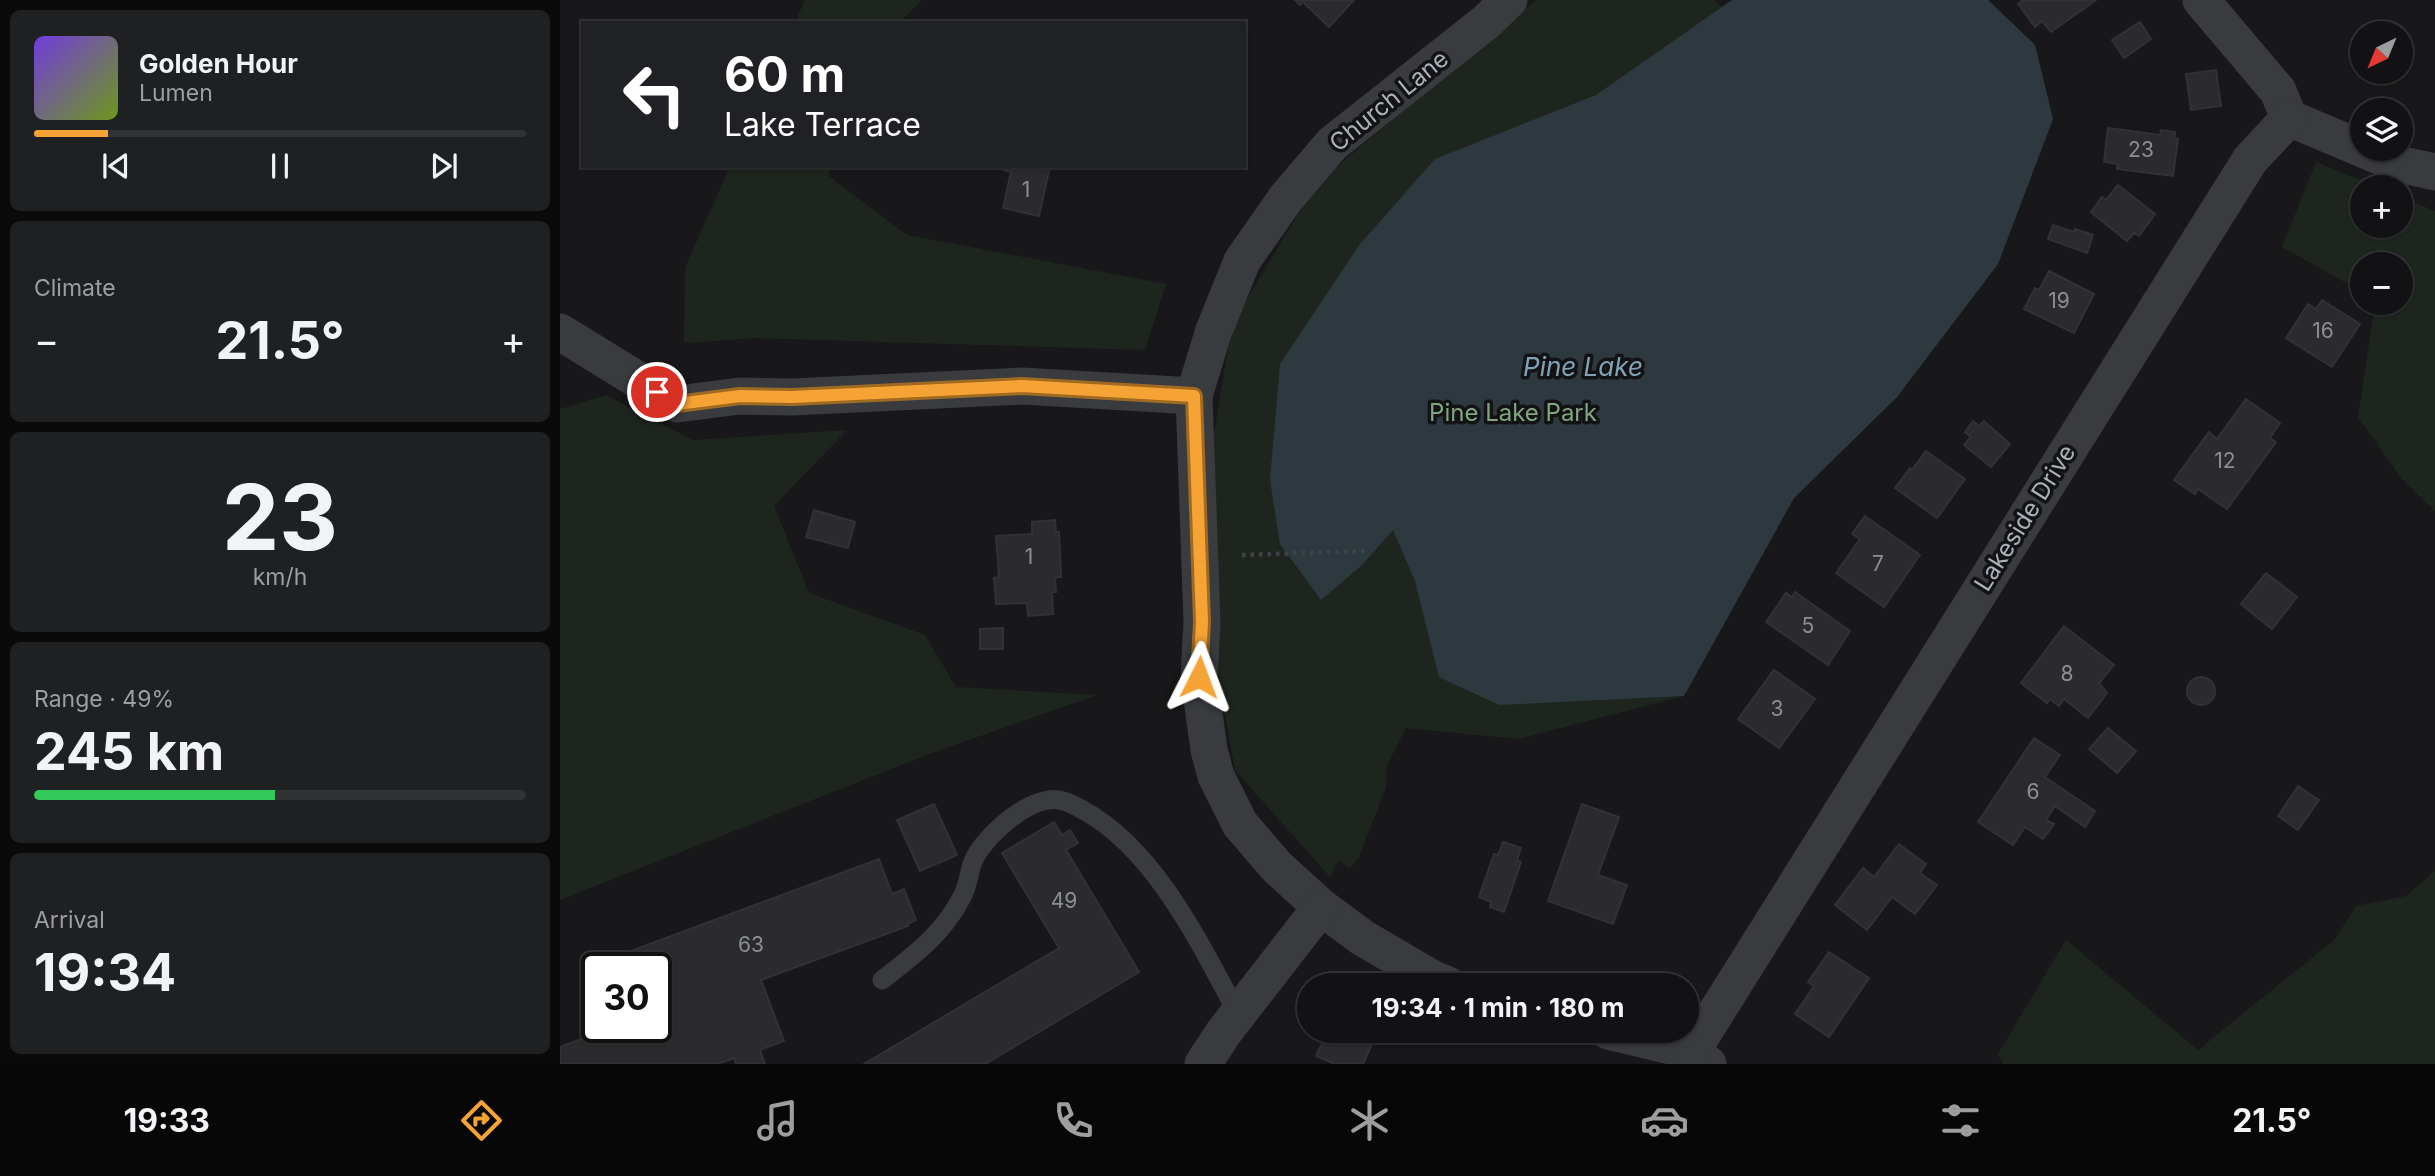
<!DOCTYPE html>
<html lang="en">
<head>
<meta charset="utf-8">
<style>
	:root { --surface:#121214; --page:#1f2022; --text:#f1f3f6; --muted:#9c9ea0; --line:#313234; --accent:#f5a335 }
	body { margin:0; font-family:Inter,sans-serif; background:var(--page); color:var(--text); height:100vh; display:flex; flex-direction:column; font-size:26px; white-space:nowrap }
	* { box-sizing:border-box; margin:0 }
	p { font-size:23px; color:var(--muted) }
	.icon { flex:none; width:38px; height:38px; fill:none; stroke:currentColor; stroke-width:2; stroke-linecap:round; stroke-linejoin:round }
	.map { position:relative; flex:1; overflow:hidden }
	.sheet { display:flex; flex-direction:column; gap:10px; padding:10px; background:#0a0a0b; width:560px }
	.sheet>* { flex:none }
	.banner { position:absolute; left:21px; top:21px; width:665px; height:147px; border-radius:0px; box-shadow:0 2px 5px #0004,0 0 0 2px var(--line); background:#202124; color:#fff; overflow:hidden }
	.needle { width:46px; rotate:223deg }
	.fabs { position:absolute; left:1790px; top:21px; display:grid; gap:14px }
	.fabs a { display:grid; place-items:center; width:63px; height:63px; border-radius:50%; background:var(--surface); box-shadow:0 2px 5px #0004,0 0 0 2px var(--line); font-size:35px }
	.speed { position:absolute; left:21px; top:952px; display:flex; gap:14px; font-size:35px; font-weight:700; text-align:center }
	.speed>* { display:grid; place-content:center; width:91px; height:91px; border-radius:50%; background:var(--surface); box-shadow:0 2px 5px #0004,0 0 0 2px var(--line); line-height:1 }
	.speed .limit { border:4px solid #111; border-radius:10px; background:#fff; color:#111 }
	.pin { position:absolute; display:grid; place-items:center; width:60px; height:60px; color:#fff; margin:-30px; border:4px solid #fff; border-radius:50%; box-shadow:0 2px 7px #0007 }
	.me { position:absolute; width:77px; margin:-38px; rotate:3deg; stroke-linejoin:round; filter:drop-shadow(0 0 5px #0008) }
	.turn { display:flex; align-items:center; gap:24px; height:147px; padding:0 28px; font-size:32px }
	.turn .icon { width:91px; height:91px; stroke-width:2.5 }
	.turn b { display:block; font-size:49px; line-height:60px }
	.big { font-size:52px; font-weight:700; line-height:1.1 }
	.sheet .widget { flex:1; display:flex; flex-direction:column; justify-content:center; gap:10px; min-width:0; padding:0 24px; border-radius:10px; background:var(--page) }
	.sheet .dial { align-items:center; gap:0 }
	.dial b { font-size:91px; line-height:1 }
	.song { display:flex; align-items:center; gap:21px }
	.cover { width:84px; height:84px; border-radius:10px; background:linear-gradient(135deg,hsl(260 70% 55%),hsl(80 70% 35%)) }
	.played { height:7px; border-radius:4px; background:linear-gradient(90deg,var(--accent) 15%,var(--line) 15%) }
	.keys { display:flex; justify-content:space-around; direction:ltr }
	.heat { display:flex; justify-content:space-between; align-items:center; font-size:38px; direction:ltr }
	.charge { height:10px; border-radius:5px; background:linear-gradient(90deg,#34c759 49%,var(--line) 0) }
	.trip { position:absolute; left:737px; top:973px; width:402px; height:70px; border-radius:35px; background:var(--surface); box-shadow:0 2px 5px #0004,0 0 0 2px var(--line); font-weight:700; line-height:70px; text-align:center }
	.tabs { display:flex; height:112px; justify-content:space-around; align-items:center; background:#070708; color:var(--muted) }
	.tabs .icon { width:49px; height:49px }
	.tabs .active { color:var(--accent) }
	.tabs b { font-size:32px; color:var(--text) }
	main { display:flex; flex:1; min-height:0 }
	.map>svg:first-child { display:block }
	.green { fill:#1e251e }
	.water { fill:#2e393f }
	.building { fill:#2b2b2e; stroke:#323236; stroke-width:2 }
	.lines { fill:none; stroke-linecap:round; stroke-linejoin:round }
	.path { stroke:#3f4246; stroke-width:4.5; stroke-dasharray:3.5 5; stroke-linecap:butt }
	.lane { stroke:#393b3f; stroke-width:19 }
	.street { stroke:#393b3f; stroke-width:37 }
	.route-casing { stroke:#9f6a22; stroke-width:18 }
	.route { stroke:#f5a335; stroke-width:12 }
	.labels { text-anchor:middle; stroke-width:7; stroke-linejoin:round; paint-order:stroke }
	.number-label { font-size:21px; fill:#8a8f96 }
	.street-label { font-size:24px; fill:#aab1ba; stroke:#131315 }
	.park-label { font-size:24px; fill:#82a581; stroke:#131315 }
	.water-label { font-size:26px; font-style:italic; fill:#81a2b5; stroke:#131315 }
</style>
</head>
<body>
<main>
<section class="sheet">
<div class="widget">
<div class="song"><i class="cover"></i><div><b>Golden Hour</b><p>Lumen</p></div></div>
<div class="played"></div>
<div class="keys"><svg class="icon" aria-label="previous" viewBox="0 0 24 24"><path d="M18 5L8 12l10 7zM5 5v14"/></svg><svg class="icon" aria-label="pause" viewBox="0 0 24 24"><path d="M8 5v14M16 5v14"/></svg><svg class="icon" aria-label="next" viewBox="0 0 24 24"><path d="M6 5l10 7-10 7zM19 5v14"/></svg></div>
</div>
<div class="widget"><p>Climate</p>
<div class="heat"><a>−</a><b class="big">21.5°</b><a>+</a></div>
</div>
<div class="widget dial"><b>23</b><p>km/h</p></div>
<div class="widget"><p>Range · 49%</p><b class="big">245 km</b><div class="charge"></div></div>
<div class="widget"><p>Arrival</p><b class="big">19:34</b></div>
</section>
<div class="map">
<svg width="1875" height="1064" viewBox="0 0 1875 1064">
	<rect width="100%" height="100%" fill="#18181a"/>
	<!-- green -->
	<g class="green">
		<path d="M245 0H362L339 23H235Z"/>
		<path d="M976 0H1154L1162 7 1174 0H1428L1475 45 1493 119 1438 264 1337 397 1234 498 1124 696 958 739 846 728 827 765 826 787 799 857 790 869 779 860 770 877 675 770 653 647 649 465 672 324 756 184Z"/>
		<path d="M1756 162 1818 187H1802V226H1841V197L1875 211V511L1842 479 1798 417 1815 303H1841V264H1802V292L1722 247Z"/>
		<path d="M170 166H270L269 176 347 235 606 284 585 350 197 338 124 343 125 268Z"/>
		<path d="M46 395 133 440 287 430 214 506 249 593 365 635 396 687 537 695 369 754 0 900V409Z"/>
		<path d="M1875 871V1064H1443L1438 1054 1506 940 1638 1050 1775 939 1796 906 1846 896Z"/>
	</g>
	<!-- water -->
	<path class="water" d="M1172 0H1428L1475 45 1493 119 1438 264 1337 397 1234 498 1124 696 939 705 879 677 855 581 833 530 802 565 761 600 720 544 710 480 720 364 800 244 875 159 1036 95Z"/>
	<!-- building -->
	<g class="building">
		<path d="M735 0H794L769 27 743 2 740 5Z"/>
		<path d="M1463 0H1536L1491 32 1482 21 1475 27 1458 4Z"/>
		<path d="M1580 22 1591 39 1564 58 1552 40Z"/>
		<path d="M1656 70 1661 106 1631 110 1626 74Z"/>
		<path d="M1548 128 1600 135 1601 130 1615 132 1614 138 1618 139 1613 176 1557 169 1558 164 1544 162Z"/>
		<path d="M444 166H490L479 216 443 208 451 172 443 170Z"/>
		<path d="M1558 185 1595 214 1579 236 1574 233 1567 241 1531 212 1542 197 1546 200Z"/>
		<path d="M1493 225 1514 232 1515 229 1533 235 1527 253 1488 239Z"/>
		<path d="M1489 271 1534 294 1514 333 1464 309 1475 288 1479 290Z"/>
		<path d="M1762 300 1800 324 1772 367 1726 338 1748 304 1756 309Z"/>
		<path d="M1686 399 1720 423 1710 438 1716 442 1667 509 1638 489 1635 494 1614 480 1649 432 1657 439Z"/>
		<path d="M1413 421 1419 426 1424 421 1450 444 1431 467 1404 445 1411 437 1405 432Z"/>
		<path d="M1366 451 1405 479 1377 518 1335 488 1350 468 1352 470Z"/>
		<path d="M254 510 295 522 288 548 246 537Z"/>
		<path d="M1305 516 1360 555 1324 607 1276 573 1300 539 1292 534Z"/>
		<path d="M495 520 496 532H499L501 577 495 578 496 592H492L493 614 468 616 467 603 436 604 434 578 439 577 436 536 472 534V522Z"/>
		<path d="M1706 573 1737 597 1712 629 1681 604Z"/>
		<path d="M1235 592 1290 631 1268 665 1206 622 1226 593 1232 597Z"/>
		<path d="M1504 626 1554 665 1539 683 1547 693 1528 718 1504 699 1499 706 1490 699 1487 703 1461 683Z"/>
		<path d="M443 628V649H420V629Z"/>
		<path d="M1214 670 1255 699 1219 748 1178 719Z"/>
		<circle cx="1641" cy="691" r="14"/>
		<path d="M1548 728 1576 751 1557 773 1529 749Z"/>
		<path d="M1474 738 1500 755 1485 777 1535 811 1525 827 1495 806 1486 820 1494 824 1483 839 1465 827 1453 845 1418 822Z"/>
		<path d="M1738 786 1759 800 1738 830 1718 816Z"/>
		<path d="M374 804 397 855 360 871 337 820Z"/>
		<path d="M1022 804 1059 817 1038 875 1067 885 1053 924 988 901Z"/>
		<path d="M494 822 502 835 510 830 518 843 506 850 579 972 425 1064H304L499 948 442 853Z"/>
		<path d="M943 842 961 848 957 860 961 862 944 912 930 907 931 902 919 897 934 854 938 855Z"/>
		<path d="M1339 844 1366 864 1360 873 1377 885 1355 914 1332 897 1307 930 1275 905 1303 868 1314 877Z"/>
		<path d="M319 859 332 894 344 889 356 920 347 924 348 926 201 980 224 1041 200 1050 205 1064H176L174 1058 157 1064H0V1047L53 1027H96V968H37V974L33 965Z"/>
		<path d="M1269 952 1309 978 1269 1037 1235 1014 1254 986 1248 982Z"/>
		<path d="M778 1031H818L803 1064H775L756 1056 767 1033 775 1037Z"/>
	</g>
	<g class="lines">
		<!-- path -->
		<path class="path" d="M682 555 806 551"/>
		<!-- lane -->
		<path class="lane" d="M322 980C355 954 382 935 402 897 412 878 406 865 424 844 439 826 464 804 488 800 502 798 512 804 523 810 596 850 640 944 678 1014"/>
		<!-- street -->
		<g class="street">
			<path d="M1641 0 1718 91 1729 118"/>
			<path d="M1729 118 1838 164 1875 172"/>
			<path d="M0 332 117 404 180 396 232 397 462 386 634 396"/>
			<path d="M888 985 873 979 803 938 761 907 717 867 680 824 656 776 649 750 639 677 642 622 634 396 653 333 682 261 726 198 772 144 926 22 949 0"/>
			<path d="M1048 1031 1132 1051 1148 1064"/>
			<path d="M1132 1051 1690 160 1729 118"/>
			<path d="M643 1064 664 1032 761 907"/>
		</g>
	</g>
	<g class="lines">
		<!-- route casing -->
		<g class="route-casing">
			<path id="route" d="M97 392 117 404 180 396 232 397 462 386 634 396 642 622 639 677"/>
		</g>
		<!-- route -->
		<use href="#route" class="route"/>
	</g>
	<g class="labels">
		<!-- number labels -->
		<g class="number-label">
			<text x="1581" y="157">23</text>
			<text x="466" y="197">1</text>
			<text x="1499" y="308">19</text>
			<text x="1763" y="338">16</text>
			<text x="1665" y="468">12</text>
			<text x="469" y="564">1</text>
			<text x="1318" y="571">7</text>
			<text x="1248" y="633">5</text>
			<text x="1507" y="681">8</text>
			<text x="1217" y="716">3</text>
			<text x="1473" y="799">6</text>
			<text x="504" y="908">49</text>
			<text x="191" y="952">63</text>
		</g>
		<!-- street labels -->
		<g class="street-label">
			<text transform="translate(829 101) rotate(-39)" y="8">Church Lane</text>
			<text transform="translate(1465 518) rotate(-58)" y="8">Lakeside Drive</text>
		</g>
		<!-- park labels -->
		<g class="park-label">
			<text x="953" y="421">Pine Lake Park</text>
		</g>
		<!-- water labels -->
		<g class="water-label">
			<text x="1023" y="376">Pine Lake</text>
		</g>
	</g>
</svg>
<div class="fabs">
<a><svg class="needle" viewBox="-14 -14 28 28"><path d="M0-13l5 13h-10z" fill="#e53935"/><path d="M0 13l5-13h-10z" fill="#9c9ea0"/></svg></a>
<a><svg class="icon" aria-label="layers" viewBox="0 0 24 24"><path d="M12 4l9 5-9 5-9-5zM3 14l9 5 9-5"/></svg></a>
<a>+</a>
<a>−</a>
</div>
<div class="speed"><div class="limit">30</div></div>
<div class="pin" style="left:97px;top:392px;background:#d93025"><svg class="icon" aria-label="arrive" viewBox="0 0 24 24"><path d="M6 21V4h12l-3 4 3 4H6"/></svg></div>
<svg class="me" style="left:639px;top:677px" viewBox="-20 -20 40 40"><path d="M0-17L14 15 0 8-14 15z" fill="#f5a335" stroke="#fff" stroke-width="4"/></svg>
<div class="trip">19:34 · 1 min · 180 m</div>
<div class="banner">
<div class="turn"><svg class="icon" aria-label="left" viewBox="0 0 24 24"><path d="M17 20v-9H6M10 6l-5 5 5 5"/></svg><div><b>60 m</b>Lake Terrace</div></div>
</div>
</div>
</main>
<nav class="tabs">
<b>19:33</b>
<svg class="icon active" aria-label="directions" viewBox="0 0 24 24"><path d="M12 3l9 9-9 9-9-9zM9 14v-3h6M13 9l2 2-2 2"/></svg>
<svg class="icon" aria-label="music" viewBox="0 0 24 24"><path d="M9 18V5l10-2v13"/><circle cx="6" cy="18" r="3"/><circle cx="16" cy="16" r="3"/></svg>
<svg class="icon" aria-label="phone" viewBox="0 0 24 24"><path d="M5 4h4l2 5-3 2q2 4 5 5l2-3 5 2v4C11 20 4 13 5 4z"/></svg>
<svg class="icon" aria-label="climate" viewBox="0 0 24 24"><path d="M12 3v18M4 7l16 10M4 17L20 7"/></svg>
<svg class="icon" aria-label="car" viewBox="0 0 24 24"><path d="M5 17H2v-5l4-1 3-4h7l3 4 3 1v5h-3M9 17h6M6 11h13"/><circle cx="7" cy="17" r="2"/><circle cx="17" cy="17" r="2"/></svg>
<svg class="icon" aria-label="filters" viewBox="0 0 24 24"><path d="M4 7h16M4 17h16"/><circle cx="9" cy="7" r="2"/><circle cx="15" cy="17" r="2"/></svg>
<b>21.5°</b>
</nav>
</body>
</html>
